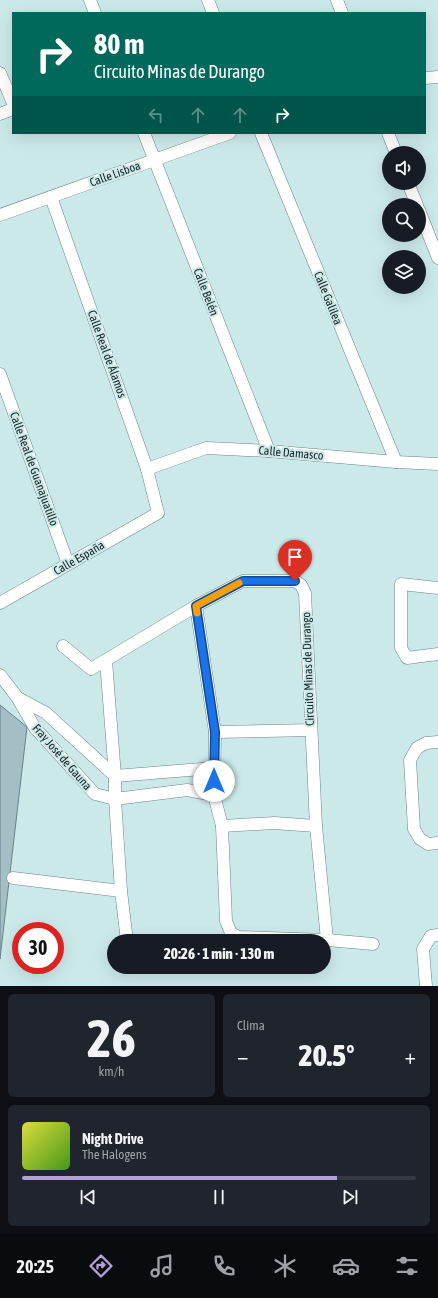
<!DOCTYPE html>
<html lang="es">
<head>
<meta charset="utf-8">
<style>
	:root { --surface:#171b24; --page:#20242c; --text:#f1f3f6; --muted:#9ea1a6; --line:#363941; --accent:#b3a2d9 }
	body { margin:0; font-family:"Asap Condensed",sans-serif; background:var(--page); color:var(--text); height:100vh; display:flex; flex-direction:column; font-size:15px; white-space:nowrap }
	* { box-sizing:border-box; margin:0 }
	p { font-size:13px; color:var(--muted) }
	.icon { flex:none; width:22px; height:22px; fill:none; stroke:currentColor; stroke-width:2; stroke-linecap:round; stroke-linejoin:round }
	.map { position:relative; height:986px; overflow:hidden }
	.details { display:flex; flex-direction:column; gap:8px; padding:8px; background:#0d0f14; flex:1 }
	.details>* { flex:none }
	.hud { position:absolute; left:12px; top:12px; width:414px; height:122px; border-radius:0px; box-shadow:0 4px 16px #0002; background:#00695c; color:#fff; overflow:hidden }
	.tools { position:absolute; left:382px; top:146px; display:grid; gap:8px }
	.tools a { display:grid; place-items:center; width:44px; height:44px; border-radius:50%; background:var(--surface); box-shadow:0 4px 16px #0002; font-size:20px }
	.speed { position:absolute; left:12px; top:922px; display:flex; gap:8px; font-size:20px; font-weight:700; text-align:center }
	.speed>* { display:grid; place-content:center; width:52px; height:52px; border-radius:50%; background:var(--surface); box-shadow:0 4px 16px #0002; line-height:1 }
	.speed .limit { border:6px solid #d22; background:#fff; color:#111 }
	.pin { position:absolute; display:grid; place-items:center; width:34px; height:34px; color:#fff; margin:-41px -17px; border-radius:50% 50% 50% 0; rotate:-45deg; box-shadow:0 0 4px #0007 }
	.pin .icon { rotate:45deg }
	.me { position:absolute; width:44px; margin:-22px; rotate:0deg; stroke-linejoin:round; filter:drop-shadow(0 0 3px #0008) }
	.turn { display:flex; align-items:center; gap:14px; height:84px; padding:0 16px; font-size:18px }
	.turn .icon { width:52px; height:52px; stroke-width:2.5 }
	.turn b { display:block; font-size:28px; line-height:34px }
	.lanes { display:flex; align-items:center; height:38px; padding:0 16px; background:#0003; justify-content:center; gap:20px; direction:ltr }
	.lanes .off { opacity:.35 }
	.big { font-size:30px; font-weight:800; line-height:1.1 }
	.details .widget { flex:1; display:flex; flex-direction:column; justify-content:center; gap:6px; min-width:0; padding:0 14px; border-radius:6px; background:var(--page) }
	.details .dial { align-items:center; gap:0 }
	.dial b { font-size:52px; line-height:1 }
	.song { display:flex; align-items:center; gap:12px }
	.cover { width:48px; height:48px; border-radius:6px; background:linear-gradient(135deg,hsl(60 70% 55%),hsl(100 70% 35%)) }
	.played { height:4px; border-radius:2px; background:linear-gradient(90deg,var(--accent) 80%,var(--line) 80%) }
	.keys { display:flex; justify-content:space-around; direction:ltr }
	.heat { display:flex; justify-content:space-between; align-items:center; font-size:22px; direction:ltr }
	.details .tiles { flex:1; display:grid; gap:8px; grid-template-columns:1fr 1fr }
	.widget:last-child { grid-column:span 2 }
	.trip { position:absolute; left:107px; top:934px; width:224px; height:40px; border-radius:20px; background:var(--surface); box-shadow:0 4px 16px #0002; font-weight:800; line-height:40px; text-align:center }
	.tab-bar { display:flex; height:64px; justify-content:space-around; align-items:center; background:#090b0e; color:var(--muted) }
	.tab-bar .icon { width:28px; height:28px }
	.tab-bar .selected { color:var(--accent) }
	.tab-bar b { font-size:18px; color:var(--text) }
	.map>svg:first-child { display:block }
	.building { fill:#a4bec5; stroke:#6a828a }
	.lines { fill:none; stroke-linecap:round; stroke-linejoin:round }
	.minor-casing { stroke:#6a8586; stroke-width:13 }
	.minor { stroke:#fff; stroke-width:12 }
	.route-casing { stroke:#114b97; stroke-width:10 }
	.route { stroke:#1a73e8; stroke-width:7 }
	.slow { stroke:#f59e0b; stroke-width:7 }
	.labels { text-anchor:middle; stroke-width:4; stroke-linejoin:round; paint-order:stroke }
	.street-label { font-size:12px; fill:#202b2b; stroke:#cce9e9 }
</style>
</head>
<body>
<div class="map">
<svg width="438" height="986" viewBox="0 0 438 986">
	<rect width="100%" height="100%" fill="#cce9e9"/>
	<!-- building -->
	<path class="building" d="M0 705 27 727 0 959Z"/>
	<g class="lines">
		<!-- minor casing -->
		<g class="minor-casing">
			<g id="minor">
				<path d="M90 0 95 13"/>
				<path d="M208 0 213 13"/>
				<path d="M337 0 342 13"/>
				<path d="M0 73 13 103"/>
				<path d="M425 78 438 77"/>
				<path d="M0 114 13 109"/>
				<path d="M144 133 269 451"/>
				<path d="M261 133 396 462"/>
				<path d="M388 133 396 153"/>
				<path d="M408 183 417 205"/>
				<path d="M419 210 438 258"/>
				<path d="M0 215 230 133"/>
				<path d="M0 374 68 564"/>
				<path d="M147 469 206 448 269 451 396 462 438 464"/>
				<path d="M438 588 401 584V648L407 658 438 654"/>
				<path d="M0 603 158 513 147 469 51 197"/>
				<path d="M196 606 215 732 214 795 222 826 226 921 231 933 239 937 327 940 373 944"/>
				<path d="M63 646 91 669 196 606 243 581H295L301 585 305 593 316 826 327 940"/>
				<path d="M106 661 115 776V799L121 891 127 941"/>
				<path d="M0 675 17 697 35 728 95 794 115 799 187 790 214 795"/>
				<path d="M18 698 46 713 115 776 214 768"/>
				<path d="M215 732 311 730"/>
				<path d="M438 742 426 743 417 748 410 760 414 829 420 839 428 844 438 843"/>
				<path d="M222 826 274 823 316 826"/>
				<path d="M13 878 121 891"/>
				<path d="M426 986 423 949 431 936 438 935"/>
			</g>
		</g>
		<!-- minor -->
		<use href="#minor" class="minor"/>
	</g>
	<g class="lines">
		<!-- route casing -->
		<g class="route-casing">
			<path id="route" d="M214 781 215 732 196 606 243 581H295"/>
		</g>
		<!-- route -->
		<use href="#route" class="route"/>
		<!-- slow -->
		<path class="slow" d="M197 613 196 606 239 583"/>
	</g>
	<g class="labels">
		<!-- street labels -->
		<g class="street-label">
			<text transform="translate(115 174) rotate(-20)" y="4">Calle Lisboa</text>
			<text transform="translate(206 292) rotate(69)" y="4">Calle Belén</text>
			<text transform="translate(328 298) rotate(68)" y="4">Calle Galilea</text>
			<text transform="translate(107 354) rotate(70)" y="4">Calle Real de Álamos</text>
			<text transform="translate(291 453) rotate(5)" y="4">Calle Damasco</text>
			<text transform="translate(34 469) rotate(70)" y="4">Calle Real de Guanajuatillo</text>
			<text transform="translate(79 558) rotate(-30)" y="4">Calle España</text>
			<text transform="translate(308 669) rotate(-92)" y="4">Circuito Minas de Durango</text>
			<text transform="translate(62 757) rotate(49)" y="4">Fray José de Gauna</text>
		</g>
	</g>
</svg>
<div class="tools">
<a><svg class="icon" aria-label="sound" viewBox="0 0 24 24"><path d="M4 9h4l5-4v14l-5-4H4zM17 9q2 3 0 6"/></svg></a>
<a><svg class="icon" aria-label="search" viewBox="0 0 24 24"><circle cx="10" cy="10" r="6"/><path d="M15 15l6 6"/></svg></a>
<a><svg class="icon" aria-label="layers" viewBox="0 0 24 24"><path d="M12 4l9 5-9 5-9-5zM3 14l9 5 9-5"/></svg></a>
</div>
<div class="speed"><div class="limit">30</div></div>
<div class="pin" style="left:295px;top:581px;background:#d93025"><svg class="icon" aria-label="arrive" viewBox="0 0 24 24"><path d="M6 21V4h12l-3 4 3 4H6"/></svg></div>
<svg class="me" style="left:214px;top:781px" viewBox="-20 -20 40 40"><circle r="19" fill="#fff"/><path d="M0-13L10 11 0 6-10 11z" fill="#1a73e8"/></svg>
<div class="trip">20:26 · 1 min · 130 m</div>
<div class="hud">
<div class="turn"><svg class="icon" aria-label="right" viewBox="0 0 24 24"><path d="M7 20v-9h11M14 6l5 5-5 5"/></svg><div><b>80 m</b>Circuito Minas de Durango</div></div>
<div class="lanes"><svg class="icon off" aria-label="left" viewBox="0 0 24 24"><path d="M17 20v-9H6M10 6l-5 5 5 5"/></svg><svg class="icon off" aria-label="ahead" viewBox="0 0 24 24"><path d="M12 20V5M6 11l6-6 6 6"/></svg><svg class="icon off" aria-label="ahead" viewBox="0 0 24 24"><path d="M12 20V5M6 11l6-6 6 6"/></svg><svg class="icon" aria-label="right" viewBox="0 0 24 24"><path d="M7 20v-9h11M14 6l5 5-5 5"/></svg></div>
</div>
</div>
<section class="details">
<div class="tiles">
<div class="widget dial"><b>26</b><p>km/h</p></div>
<div class="widget"><p>Clima</p>
<div class="heat"><a>−</a><b class="big">20.5°</b><a>+</a></div>
</div>
<div class="widget">
<div class="song"><i class="cover"></i><div><b>Night Drive</b><p>The Halogens</p></div></div>
<div class="played"></div>
<div class="keys"><svg class="icon" aria-label="previous" viewBox="0 0 24 24"><path d="M18 5L8 12l10 7zM5 5v14"/></svg><svg class="icon" aria-label="pause" viewBox="0 0 24 24"><path d="M8 5v14M16 5v14"/></svg><svg class="icon" aria-label="next" viewBox="0 0 24 24"><path d="M6 5l10 7-10 7zM19 5v14"/></svg></div>
</div>
</div>
</section>
<nav class="tab-bar">
<b>20:25</b>
<svg class="icon selected" aria-label="directions" viewBox="0 0 24 24"><path d="M12 3l9 9-9 9-9-9zM9 14v-3h6M13 9l2 2-2 2"/></svg>
<svg class="icon" aria-label="music" viewBox="0 0 24 24"><path d="M9 18V5l10-2v13"/><circle cx="6" cy="18" r="3"/><circle cx="16" cy="16" r="3"/></svg>
<svg class="icon" aria-label="phone" viewBox="0 0 24 24"><path d="M5 4h4l2 5-3 2q2 4 5 5l2-3 5 2v4C11 20 4 13 5 4z"/></svg>
<svg class="icon" aria-label="climate" viewBox="0 0 24 24"><path d="M12 3v18M4 7l16 10M4 17L20 7"/></svg>
<svg class="icon" aria-label="car" viewBox="0 0 24 24"><path d="M5 17H2v-5l4-1 3-4h7l3 4 3 1v5h-3M9 17h6M6 11h13"/><circle cx="7" cy="17" r="2"/><circle cx="17" cy="17" r="2"/></svg>
<svg class="icon" aria-label="filters" viewBox="0 0 24 24"><path d="M4 7h16M4 17h16"/><circle cx="9" cy="7" r="2"/><circle cx="15" cy="17" r="2"/></svg>
</nav>
</body>
</html>
